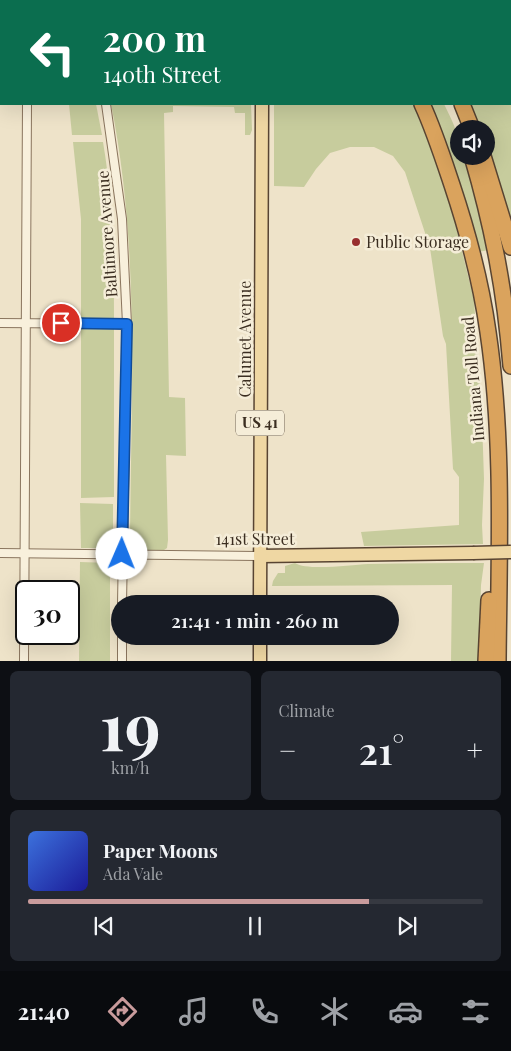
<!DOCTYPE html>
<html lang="en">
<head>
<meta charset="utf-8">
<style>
	:root { --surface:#171b24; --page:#242831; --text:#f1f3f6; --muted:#9ea1a6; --line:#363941; --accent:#c99b9c }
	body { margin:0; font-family:"Playfair Display",serif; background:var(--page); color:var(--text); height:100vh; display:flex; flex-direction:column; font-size:19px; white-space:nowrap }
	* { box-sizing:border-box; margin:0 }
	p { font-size:16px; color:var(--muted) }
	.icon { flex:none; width:28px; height:28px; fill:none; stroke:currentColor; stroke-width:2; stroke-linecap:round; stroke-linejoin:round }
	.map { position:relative; height:661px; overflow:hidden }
	.details { display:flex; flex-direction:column; gap:10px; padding:10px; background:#0d0f14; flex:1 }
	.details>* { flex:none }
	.hud { position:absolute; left:0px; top:0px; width:511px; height:105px; box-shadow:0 5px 20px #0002; background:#0b6e4f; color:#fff; overflow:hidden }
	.tools { position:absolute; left:450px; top:120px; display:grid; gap:10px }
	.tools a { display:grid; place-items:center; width:45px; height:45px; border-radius:50%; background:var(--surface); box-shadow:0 5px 20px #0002; font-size:25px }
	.speed { position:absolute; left:15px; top:580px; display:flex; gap:10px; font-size:25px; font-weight:700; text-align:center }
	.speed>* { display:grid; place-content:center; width:65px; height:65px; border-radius:50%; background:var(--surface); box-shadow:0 5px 20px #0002; line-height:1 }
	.speed .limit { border:2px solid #111; border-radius:8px; background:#fff; color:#111 }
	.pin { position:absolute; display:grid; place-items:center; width:42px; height:42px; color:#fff; margin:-21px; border:2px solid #fff; border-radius:50%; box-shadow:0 1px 5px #0007 }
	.me { position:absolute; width:55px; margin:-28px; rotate:1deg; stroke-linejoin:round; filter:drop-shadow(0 0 4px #0008) }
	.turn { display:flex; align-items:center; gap:18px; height:105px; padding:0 20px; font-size:22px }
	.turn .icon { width:65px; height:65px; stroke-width:2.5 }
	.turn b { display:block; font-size:35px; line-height:42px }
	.big { font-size:38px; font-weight:600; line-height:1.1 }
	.details .tile { flex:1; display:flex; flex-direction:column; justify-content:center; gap:8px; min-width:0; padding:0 18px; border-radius:8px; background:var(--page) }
	.details .dial { align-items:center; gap:0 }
	.dial b { font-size:65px; line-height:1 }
	.song { display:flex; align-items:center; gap:15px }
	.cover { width:60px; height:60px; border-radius:8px; background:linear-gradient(135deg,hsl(220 70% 55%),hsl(240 70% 35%)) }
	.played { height:5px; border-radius:2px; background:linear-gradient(90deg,var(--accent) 75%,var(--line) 75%) }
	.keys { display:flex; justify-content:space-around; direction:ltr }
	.heat { display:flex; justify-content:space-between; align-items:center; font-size:28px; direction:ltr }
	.details .tiles { flex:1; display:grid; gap:10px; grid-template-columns:1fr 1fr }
	.tile:last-child { grid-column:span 2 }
	.trip { position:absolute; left:111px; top:595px; width:288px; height:50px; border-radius:25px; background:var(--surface); box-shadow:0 5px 20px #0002; font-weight:600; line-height:50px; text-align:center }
	.tabs { display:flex; height:80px; justify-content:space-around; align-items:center; background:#090b0e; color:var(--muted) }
	.tabs .icon { width:35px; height:35px }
	.tabs .on { color:var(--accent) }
	.tabs b { font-size:22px; color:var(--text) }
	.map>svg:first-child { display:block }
	.green { fill:#c7cc9d }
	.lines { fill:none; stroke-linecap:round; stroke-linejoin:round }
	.minor-casing { stroke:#8a755e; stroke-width:10 }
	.primary-casing { stroke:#584432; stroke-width:15 }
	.motorway-casing { stroke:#584432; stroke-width:18 }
	.minor { stroke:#f8f0dc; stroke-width:8 }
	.primary { stroke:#efd7a3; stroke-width:12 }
	.motorway { stroke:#daa35d; stroke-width:15 }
	.primary-bridge-casing { stroke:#584432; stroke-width:15; stroke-linecap:butt }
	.primary-bridge { stroke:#efd7a3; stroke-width:12 }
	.route-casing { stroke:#114b97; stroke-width:12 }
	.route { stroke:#1a73e8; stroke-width:9 }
	.poi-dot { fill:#982f2f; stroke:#f5edd8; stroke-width:2 }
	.labels { text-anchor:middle; stroke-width:5; stroke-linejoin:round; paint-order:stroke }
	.shield { fill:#f5edd8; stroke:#736758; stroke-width:1 }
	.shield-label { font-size:15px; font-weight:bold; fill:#3b2e21 }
	.street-label { font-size:16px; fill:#3b2e21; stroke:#f5edd8 }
	.poi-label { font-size:16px; fill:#3b2e21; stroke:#f5edd8; text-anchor:start }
</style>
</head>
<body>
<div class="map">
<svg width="511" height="661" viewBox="0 0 511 661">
	<rect width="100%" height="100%" fill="#eee3c9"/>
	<!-- green -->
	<g class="green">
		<path d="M412 0H511V225L486 152V129H477L467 104H510V1Z"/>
		<path d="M69 104H96L102 135H72Z"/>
		<path d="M111 104H251L252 130 250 135H245V113H235L234 107 173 106V112L164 113 169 397 185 398 186 456 166 455 168 540 167 548 164 550H134L131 547 130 540C131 395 140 247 111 104Z"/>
		<path d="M274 104H413L434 156 451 206 474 300 482 420 484 479 482 525 483 544 364 546 361 532 459 525V477L453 469 446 344 443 336 430 248 405 172 393 156 374 147H350L330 153 316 169 304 187 274 186Z"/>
		<path d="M429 104H444C454 125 459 132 459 156H465L489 250 478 252 451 157Z"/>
		<path d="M73 142H103C113 201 114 259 114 318H81V219Z"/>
		<path d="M81 326 114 327V497L81 498Z"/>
		<path d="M80 503 113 504V548H81Z"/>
		<path d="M80 562 110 563V661H79Z"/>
		<path d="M295 563C307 571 351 565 368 564 406 563 445 563 484 563L481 585 479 661H451L452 585 272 586 273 581 278 573H285V566Z"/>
	</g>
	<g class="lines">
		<!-- minor casing -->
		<g class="minor-casing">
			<g id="minor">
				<path d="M17 0 18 1"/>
				<path d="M0 85H1"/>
				<path d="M106 104 122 219 127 324 122 604"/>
				<path d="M0 323 127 324"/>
				<path d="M0 553 260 556"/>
				<path d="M122 636V661"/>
				<path d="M24 661 27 104"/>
			</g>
		</g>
		<!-- primary casing -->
		<g class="primary-casing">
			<g id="primary">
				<path d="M262 0V1"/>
				<path d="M260 556 473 553"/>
				<path d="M260 604 262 104"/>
				<path d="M260 661V636"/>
			</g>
		</g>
		<!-- motorway casing -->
		<g class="motorway-casing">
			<g id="motorway">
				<path d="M140 0 141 1"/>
				<path d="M152 0 154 1"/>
				<path d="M365 0 366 1"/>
				<path d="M399 0 400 1"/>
				<path d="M235 1 236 0"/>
				<path d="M422 104C434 130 443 158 452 185 468 233 481 282 488 332 504 440 499 552 498 661"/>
				<path d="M462 104 472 129"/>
				<path d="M472 156C493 228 505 291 511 366"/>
				<path d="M483 156 511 247"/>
				<path d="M486 661 489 600"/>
			</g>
		</g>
		<!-- minor -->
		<use href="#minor" class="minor"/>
		<!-- primary -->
		<use href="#primary" class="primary"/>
		<!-- motorway -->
		<use href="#motorway" class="motorway"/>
		<!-- primary-bridge casing -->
		<g class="primary-bridge-casing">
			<path id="primary-bridge" d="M473 553 511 552"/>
		</g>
		<!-- primary-bridge -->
		<use href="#primary-bridge" class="primary-bridge"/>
	</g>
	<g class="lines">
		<!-- route casing -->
		<g class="route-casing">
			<path id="route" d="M61 323 127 324 122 554"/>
		</g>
		<!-- route -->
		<use href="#route" class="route"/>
	</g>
	<!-- markers -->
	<circle class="poi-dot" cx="356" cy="242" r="5"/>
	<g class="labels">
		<!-- shield labels -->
		<rect class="shield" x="236" y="410.5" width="48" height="25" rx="4"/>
		<g class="shield-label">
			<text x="260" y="428">US 41</text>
		</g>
		<!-- street labels -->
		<g class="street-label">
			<text transform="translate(107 234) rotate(-94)" y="6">Baltimore Avenue</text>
			<text transform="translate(245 339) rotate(-90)" y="6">Calumet Avenue</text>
			<text transform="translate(473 379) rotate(-95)" y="6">Indiana Toll Road</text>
			<text x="255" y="545">141st Street</text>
		</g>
		<!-- poi labels -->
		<g class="poi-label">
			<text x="366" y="248">Public Storage</text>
		</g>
	</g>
</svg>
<div class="tools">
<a><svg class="icon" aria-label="sound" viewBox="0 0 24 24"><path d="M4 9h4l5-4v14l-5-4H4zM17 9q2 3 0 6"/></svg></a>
</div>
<div class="speed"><div class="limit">30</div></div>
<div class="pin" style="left:61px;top:323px;background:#d93025"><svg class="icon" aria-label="arrive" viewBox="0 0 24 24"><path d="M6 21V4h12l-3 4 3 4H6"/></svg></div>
<svg class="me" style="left:122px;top:554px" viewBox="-20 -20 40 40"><circle r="19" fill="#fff"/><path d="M0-13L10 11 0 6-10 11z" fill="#1a73e8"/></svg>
<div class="trip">21:41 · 1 min · 260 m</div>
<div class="hud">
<div class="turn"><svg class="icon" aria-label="left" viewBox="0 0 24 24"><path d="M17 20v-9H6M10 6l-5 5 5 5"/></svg><div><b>200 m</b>140th Street</div></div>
</div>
</div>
<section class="details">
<div class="tiles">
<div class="tile dial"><b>19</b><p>km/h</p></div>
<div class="tile"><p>Climate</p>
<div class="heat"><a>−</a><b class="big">21°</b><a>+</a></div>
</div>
<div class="tile">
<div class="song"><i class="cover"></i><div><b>Paper Moons</b><p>Ada Vale</p></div></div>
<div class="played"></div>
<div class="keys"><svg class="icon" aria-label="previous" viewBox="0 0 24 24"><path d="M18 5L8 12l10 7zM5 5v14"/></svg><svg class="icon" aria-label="pause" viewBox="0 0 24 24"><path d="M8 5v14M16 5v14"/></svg><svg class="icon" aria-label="next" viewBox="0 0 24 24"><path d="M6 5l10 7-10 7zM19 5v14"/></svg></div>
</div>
</div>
</section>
<nav class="tabs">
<b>21:40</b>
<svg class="icon on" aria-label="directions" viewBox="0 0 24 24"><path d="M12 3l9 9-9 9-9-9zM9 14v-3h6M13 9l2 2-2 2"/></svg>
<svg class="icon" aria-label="music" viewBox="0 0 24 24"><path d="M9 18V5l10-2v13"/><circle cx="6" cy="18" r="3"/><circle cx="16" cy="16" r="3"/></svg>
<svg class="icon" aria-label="phone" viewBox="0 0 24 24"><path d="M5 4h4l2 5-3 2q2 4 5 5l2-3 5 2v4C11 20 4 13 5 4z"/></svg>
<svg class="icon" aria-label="climate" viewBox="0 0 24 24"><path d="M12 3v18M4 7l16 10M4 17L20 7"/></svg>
<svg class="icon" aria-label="car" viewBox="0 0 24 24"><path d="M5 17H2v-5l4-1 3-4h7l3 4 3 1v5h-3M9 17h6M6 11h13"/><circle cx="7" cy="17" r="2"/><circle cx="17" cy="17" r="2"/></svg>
<svg class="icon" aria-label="filters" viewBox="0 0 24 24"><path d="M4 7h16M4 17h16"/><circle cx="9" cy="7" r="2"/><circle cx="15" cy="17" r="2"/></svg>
</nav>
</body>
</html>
